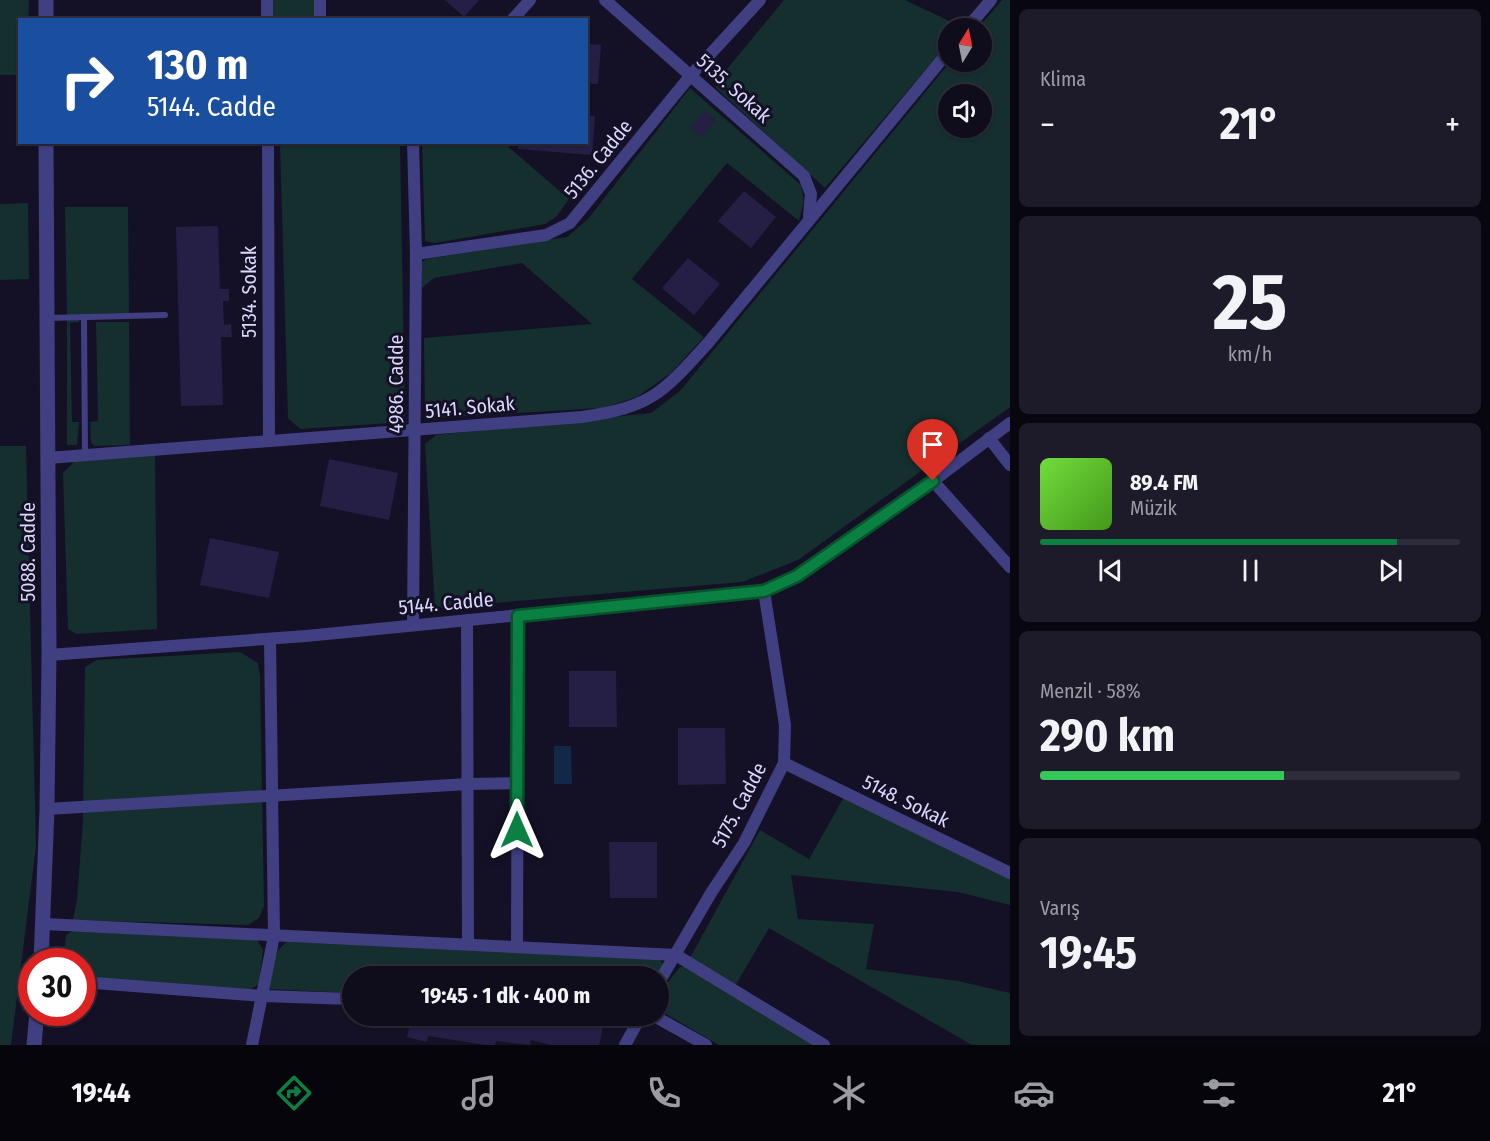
<!DOCTYPE html>
<html lang="tr">
<head>
<meta charset="utf-8">
<style>
	:root { --surface:#0f0d1c; --page:#1d1b29; --text:#f1f3f6; --muted:#9b9ca3; --line:#2f2d3b; --accent:#0b8043 }
	body { margin:0; font-family:"Fira Sans Condensed",sans-serif; background:var(--page); color:var(--text); height:100vh; display:flex; flex-direction:column; font-size:22px; white-space:nowrap }
	* { box-sizing:border-box; margin:0 }
	p { font-size:20px; color:var(--muted) }
	.icon { flex:none; width:33px; height:33px; fill:none; stroke:currentColor; stroke-width:2; stroke-linecap:round; stroke-linejoin:round }
	.map { position:relative; flex:1; overflow:hidden }
	.panel { display:flex; flex-direction:column; gap:9px; padding:9px; background:#08070f; width:480px }
	.panel>* { flex:none }
	.guide { position:absolute; left:18px; top:18px; width:570px; height:126px; border-radius:0px; box-shadow:0 2px 4px #0004,0 0 0 2px var(--line); background:#1a4fa0; color:#fff; overflow:hidden }
	.needle { width:39px; rotate:10deg }
	.fabs { position:absolute; left:938px; top:18px; display:grid; gap:12px }
	.fabs a { display:grid; place-items:center; width:54px; height:54px; border-radius:50%; background:var(--surface); box-shadow:0 2px 4px #0004,0 0 0 2px var(--line); font-size:30px }
	.speed { position:absolute; left:18px; top:948px; display:flex; gap:12px; font-size:30px; font-weight:700; text-align:center }
	.speed>* { display:grid; place-content:center; width:78px; height:78px; border-radius:50%; background:var(--surface); box-shadow:0 2px 4px #0004,0 0 0 2px var(--line); line-height:1 }
	.speed .limit { border:9px solid #d22; background:#fff; color:#111 }
	.pin { position:absolute; display:grid; place-items:center; width:51px; height:51px; color:#fff; margin:-62px -26px; border-radius:50% 50% 50% 0; rotate:-45deg; box-shadow:0 0 6px #0007 }
	.pin .icon { rotate:45deg }
	.me { position:absolute; width:66px; margin:-33px; rotate:0deg; stroke-linejoin:round; filter:drop-shadow(0 0 4px #0008) }
	.turn { display:flex; align-items:center; gap:21px; height:126px; padding:0 30px; font-size:27px }
	.turn .icon { width:78px; height:78px; stroke-width:2.5 }
	.turn b { display:block; font-size:42px; line-height:51px }
	.big { font-size:45px; font-weight:700; line-height:1.1 }
	.panel .card { flex:1; display:flex; flex-direction:column; justify-content:center; gap:9px; min-width:0; padding:0 21px; border-radius:9px; background:var(--page) }
	.panel .dial { align-items:center; gap:0 }
	.dial b { font-size:78px; line-height:1 }
	.song { display:flex; align-items:center; gap:18px }
	.cover { width:72px; height:72px; border-radius:9px; background:linear-gradient(135deg,hsl(100 70% 55%),hsl(100 70% 35%)) }
	.played { height:6px; border-radius:3px; background:linear-gradient(90deg,var(--accent) 85%,var(--line) 85%) }
	.keys { display:flex; justify-content:space-around; direction:ltr }
	.heat { display:flex; justify-content:space-between; align-items:center; font-size:33px; direction:ltr }
	.charge { height:9px; border-radius:4px; background:linear-gradient(90deg,#34c759 58%,var(--line) 0) }
	.trip { position:absolute; left:342px; top:966px; width:327px; height:60px; border-radius:30px; background:var(--surface); box-shadow:0 2px 4px #0004,0 0 0 2px var(--line); font-weight:700; line-height:60px; text-align:center }
	.menu { display:flex; height:96px; justify-content:space-around; align-items:center; background:#06050b; color:var(--muted) }
	.menu .icon { width:42px; height:42px }
	.menu .active { color:var(--accent) }
	.menu b { font-size:27px; color:var(--text) }
	main { display:flex; flex:1; min-height:0 }
	.map>svg:first-child { display:block }
	.green { fill:#142f2e; fill-rule:evenodd }
	.water { fill:#112849 }
	.building { fill:#251e45 }
	.lines { fill:none; stroke-linecap:round; stroke-linejoin:round }
	.service { stroke:#403f82; stroke-width:6 }
	.minor { stroke:#403f82; stroke-width:12 }
	.tertiary { stroke:#403f82; stroke-width:15 }
	.route-casing { stroke:#07532c; stroke-width:15 }
	.route { stroke:#0b8043; stroke-width:10 }
	.labels { text-anchor:middle; stroke-width:6; stroke-linejoin:round; paint-order:stroke }
	.street-label { font-size:20px; fill:#dbd8fd; stroke:#141126 }
</style>
</head>
<body>
<main>
<div class="map">
<svg width="1010" height="1045" viewBox="0 0 1010 1045">
	<rect width="100%" height="100%" fill="#141126"/>
	<!-- green -->
	<g class="green">
		<path d="M0 0H29L28 19 20 20 19 75H0Z"/>
		<path d="M273 0H315V19L273 20Z"/>
		<path d="M784 0H905L962 27 948 28V43L825 188 716 88 718 80Z"/>
		<path d="M1002 0H1010V407L798 560 742 582 435 608 425 444 436 435 651 413 680 391 950 62H981V28H978ZM948 94H981V128H948Z"/>
		<path d="M690 88 801 185 804 201 799 221 727 163 632 279 704 337 671 373 637 397 602 408 434 418 425 411 424 338 592 324 522 263 434 278 422 288 421 263 426 259 567 237 588 219Z"/>
		<path d="M280 143H400L405 422 300 429 288 418Z"/>
		<path d="M422 143H504L569 199 557 216 545 224 435 243 425 241Z"/>
		<path d="M28 203 29 279 0 280V204Z"/>
		<path d="M65 207H128L129 313 67 315Z"/>
		<path d="M67 319 79 320V322L70 323 72 422H79L77 445H67Z"/>
		<path d="M96 322H129L130 445 94 446 91 442 90 422 98 421Z"/>
		<path d="M0 446H26L36 846 11 1045H0Z"/>
		<path d="M155 454 157 629 77 634 68 629 63 473 77 459Z"/>
		<path d="M240 652 258 663 260 677 264 906 259 918 248 925 73 920 77 900 83 820 85 667 97 660Z"/>
		<path d="M844 797 1010 875V905L958 892 791 875 798 919 874 924 866 969 958 981 1010 993V1045H972L769 928 735 986 690 958 760 830 809 859Z"/>
		<path d="M74 930 256 938 263 950 259 984 250 990 83 978 82 962H63L66 935Z"/>
		<path d="M287 942 650 956 661 961 663 966 656 976H352V993L269 989C272 971 271 952 287 942Z"/>
		<path d="M680 967H687L816 1045H719L659 1010V993Z"/>
	</g>
	<!-- water -->
	<path class="water" d="M554 746H571L572 784H554Z"/>
	<!-- building -->
	<g class="building">
		<path d="M445 0H479L464 17Z"/>
		<path d="M586 44 601 45 598 84 586 83Z"/>
		<path d="M704 111 716 120 702 137 690 128Z"/>
		<path d="M586 115 595 116 593 142H586Z"/>
		<path d="M518 142H593L592 155 518 149Z"/>
		<path d="M744 191 776 217 751 248 718 221Z"/>
		<path d="M218 226 220 289H229V301H223L224 325 231 324 232 337H221L223 405 181 406 176 227Z"/>
		<path d="M688 258 720 284 694 315 662 288Z"/>
		<path d="M329 459 398 473 389 520 320 506Z"/>
		<path d="M210 538 279 552 269 598 200 585Z"/>
		<path d="M569 671H616L617 727H569Z"/>
		<path d="M678 728H725L726 784 678 785Z"/>
		<path d="M609 842H657V898H610Z"/>
		<path d="M412 1016 445 1021 447 1016 479 1022V1019L513 1027 514 1020 546 1027 548 1020 581 1027 582 1023 603 1027 599 1045H551L531 1040 530 1045 496 1041 495 1045H486L428 1036 427 1042 407 1037Z"/>
	</g>
	<g class="lines">
		<!-- service -->
		<g class="service">
			<path d="M84 317 85 455"/>
			<path d="M49 318 165 315"/>
		</g>
		<!-- minor -->
		<g class="minor">
			<path d="M267 0V20"/>
			<path d="M605 0 804 176 811 194 809 216"/>
			<path d="M320 20V0"/>
			<path d="M512 20 530 0"/>
			<path d="M967 28 991 0"/>
			<path d="M268 142 269 441"/>
			<path d="M416 254 546 235 570 223 691 75 760 0"/>
			<path d="M989 438 1010 465"/>
			<path d="M48 458 582 417C651 407 662 394 708 343L948 52"/>
			<path d="M933 481 1010 567"/>
			<path d="M467 620 468 944"/>
			<path d="M413 625 416 254 413 142"/>
			<path d="M49 655 306 636 764 591 797 576 933 481 1010 423"/>
			<path d="M784 763 1010 873"/>
			<path d="M47 809 468 784 517 783"/>
			<path d="M44 924 676 955 824 1045"/>
			<path d="M517 947 518 616"/>
			<path d="M82 982 263 996 352 999"/>
			<path d="M658 984 711 893 744 843 784 763 785 725 764 591"/>
			<path d="M654 1016 706 1045"/>
			<path d="M252 1045 274 936 270 639"/>
			<path d="M625 1045 641 1016"/>
		</g>
		<!-- tertiary -->
		<g class="tertiary">
			<path d="M46 0V20"/>
			<path d="M41 962 47 809 49 655 46 142"/>
			<path d="M34 1045 37 1012"/>
		</g>
	</g>
	<g class="lines">
		<!-- route casing -->
		<g class="route-casing">
			<path id="route" d="M517 830 518 616 764 591 797 576 933 481"/>
		</g>
		<!-- route -->
		<use href="#route" class="route"/>
	</g>
	<g class="labels">
		<!-- street labels -->
		<g class="street-label">
			<text transform="translate(734 88) rotate(42)" y="7">5135. Sokak</text>
			<text transform="translate(598 159) rotate(-51)" y="7">5136. Cadde</text>
			<text transform="translate(249 292) rotate(-90)" y="7">5134. Sokak</text>
			<text transform="translate(396 384) rotate(-90)" y="7">4986. Cadde</text>
			<text transform="translate(470 407) rotate(-5)" y="7">5141. Sokak</text>
			<text transform="translate(28 552) rotate(-90)" y="7">5088. Cadde</text>
			<text transform="translate(446 603) rotate(-5)" y="7">5144. Cadde</text>
			<text transform="translate(906 801) rotate(26)" y="7">5148. Sokak</text>
			<text transform="translate(739 805) rotate(-62)" y="7">5175. Cadde</text>
		</g>
	</g>
</svg>
<div class="fabs">
<a><svg class="needle" viewBox="-14 -14 28 28"><path d="M0-13l5 13h-10z" fill="#e53935"/><path d="M0 13l5-13h-10z" fill="#9b9ca3"/></svg></a>
<a><svg class="icon" aria-label="sound" viewBox="0 0 24 24"><path d="M4 9h4l5-4v14l-5-4H4zM17 9q2 3 0 6"/></svg></a>
</div>
<div class="speed"><div class="limit">30</div></div>
<div class="pin" style="left:933px;top:481px;background:#d93025"><svg class="icon" aria-label="arrive" viewBox="0 0 24 24"><path d="M6 21V4h12l-3 4 3 4H6"/></svg></div>
<svg class="me" style="left:517px;top:830px" viewBox="-20 -20 40 40"><path d="M0-17L14 15 0 8-14 15z" fill="#0b8043" stroke="#fff" stroke-width="4"/></svg>
<div class="trip">19:45 · 1 dk · 400 m</div>
<div class="guide">
<div class="turn"><svg class="icon" aria-label="right" viewBox="0 0 24 24"><path d="M7 20v-9h11M14 6l5 5-5 5"/></svg><div><b>130 m</b>5144. Cadde</div></div>
</div>
</div>
<section class="panel">
<div class="card"><p>Klima</p>
<div class="heat"><a>−</a><b class="big">21°</b><a>+</a></div>
</div>
<div class="card dial"><b>25</b><p>km/h</p></div>
<div class="card">
<div class="song"><i class="cover"></i><div><b>89.4 FM</b><p>Müzik</p></div></div>
<div class="played"></div>
<div class="keys"><svg class="icon" aria-label="previous" viewBox="0 0 24 24"><path d="M18 5L8 12l10 7zM5 5v14"/></svg><svg class="icon" aria-label="pause" viewBox="0 0 24 24"><path d="M8 5v14M16 5v14"/></svg><svg class="icon" aria-label="next" viewBox="0 0 24 24"><path d="M6 5l10 7-10 7zM19 5v14"/></svg></div>
</div>
<div class="card"><p>Menzil · 58%</p><b class="big">290 km</b><div class="charge"></div></div>
<div class="card"><p>Varış</p><b class="big">19:45</b></div>
</section>
</main>
<nav class="menu">
<b>19:44</b>
<svg class="icon active" aria-label="directions" viewBox="0 0 24 24"><path d="M12 3l9 9-9 9-9-9zM9 14v-3h6M13 9l2 2-2 2"/></svg>
<svg class="icon" aria-label="music" viewBox="0 0 24 24"><path d="M9 18V5l10-2v13"/><circle cx="6" cy="18" r="3"/><circle cx="16" cy="16" r="3"/></svg>
<svg class="icon" aria-label="phone" viewBox="0 0 24 24"><path d="M5 4h4l2 5-3 2q2 4 5 5l2-3 5 2v4C11 20 4 13 5 4z"/></svg>
<svg class="icon" aria-label="climate" viewBox="0 0 24 24"><path d="M12 3v18M4 7l16 10M4 17L20 7"/></svg>
<svg class="icon" aria-label="car" viewBox="0 0 24 24"><path d="M5 17H2v-5l4-1 3-4h7l3 4 3 1v5h-3M9 17h6M6 11h13"/><circle cx="7" cy="17" r="2"/><circle cx="17" cy="17" r="2"/></svg>
<svg class="icon" aria-label="filters" viewBox="0 0 24 24"><path d="M4 7h16M4 17h16"/><circle cx="9" cy="7" r="2"/><circle cx="15" cy="17" r="2"/></svg>
<b>21°</b>
</nav>
</body>
</html>
